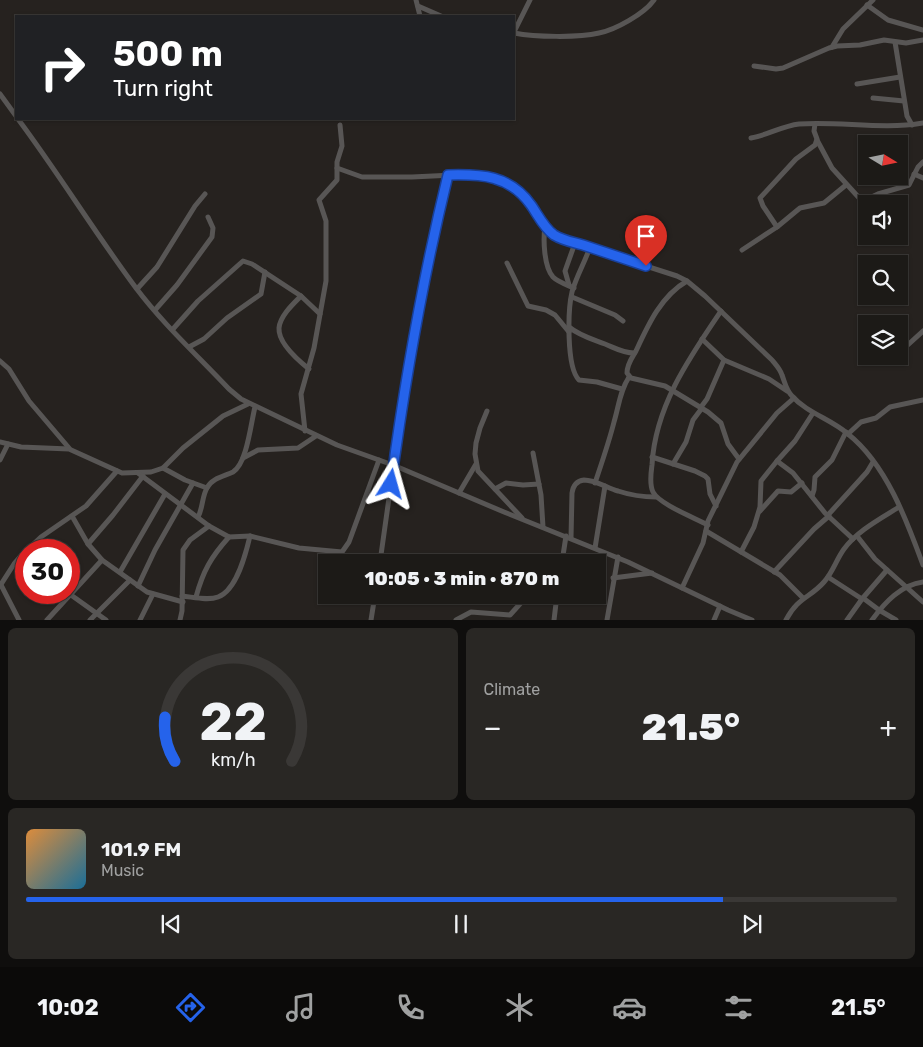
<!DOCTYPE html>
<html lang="en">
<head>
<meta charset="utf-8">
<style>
	:root { --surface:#1c1a17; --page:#292724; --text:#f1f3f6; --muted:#a0a1a1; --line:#3a3836; --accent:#2563eb }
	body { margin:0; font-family:Rubik,sans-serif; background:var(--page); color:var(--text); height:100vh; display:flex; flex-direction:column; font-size:19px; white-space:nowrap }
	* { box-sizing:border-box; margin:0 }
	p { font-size:16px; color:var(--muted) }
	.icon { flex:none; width:28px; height:28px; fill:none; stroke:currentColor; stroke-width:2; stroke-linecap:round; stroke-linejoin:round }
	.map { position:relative; height:620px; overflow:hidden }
	.sheet { display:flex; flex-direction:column; gap:8px; padding:8px; background:#0f0e0d; flex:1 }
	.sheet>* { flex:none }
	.hud { position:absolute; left:15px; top:15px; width:500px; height:105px; border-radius:0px; box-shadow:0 1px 4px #0004,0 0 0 1px var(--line); background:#202124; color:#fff; overflow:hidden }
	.needle { width:32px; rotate:100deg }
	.buttons { position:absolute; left:858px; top:135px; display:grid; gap:10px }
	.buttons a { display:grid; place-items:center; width:50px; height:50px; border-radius:0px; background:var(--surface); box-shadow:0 1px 4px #0004,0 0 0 1px var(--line); font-size:25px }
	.speed { position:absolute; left:15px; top:539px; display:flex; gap:10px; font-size:25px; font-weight:700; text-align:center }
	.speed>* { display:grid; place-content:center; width:65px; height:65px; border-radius:50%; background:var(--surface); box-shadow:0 1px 4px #0004,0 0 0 1px var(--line); line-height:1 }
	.speed .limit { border:8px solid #d22; background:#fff; color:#111 }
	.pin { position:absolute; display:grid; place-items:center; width:42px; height:42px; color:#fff; margin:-51px -21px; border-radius:50% 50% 50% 0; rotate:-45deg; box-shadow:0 0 5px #0007 }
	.pin .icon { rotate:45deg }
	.me { position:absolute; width:55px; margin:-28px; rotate:8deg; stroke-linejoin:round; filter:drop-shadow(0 0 4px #0008) }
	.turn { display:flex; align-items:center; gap:18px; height:105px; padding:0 15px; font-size:22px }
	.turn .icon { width:65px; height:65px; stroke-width:2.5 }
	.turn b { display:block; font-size:35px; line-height:42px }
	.big { font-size:38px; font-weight:800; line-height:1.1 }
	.sheet .card { flex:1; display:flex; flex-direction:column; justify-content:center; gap:8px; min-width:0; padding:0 18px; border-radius:8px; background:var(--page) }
	.sheet .dial { align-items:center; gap:0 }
	.dial svg { height:130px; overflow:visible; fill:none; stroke:var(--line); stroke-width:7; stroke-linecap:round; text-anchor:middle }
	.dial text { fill:var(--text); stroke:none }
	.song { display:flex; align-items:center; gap:15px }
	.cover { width:60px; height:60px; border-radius:8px; background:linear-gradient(135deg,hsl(30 70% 55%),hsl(200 70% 35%)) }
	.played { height:5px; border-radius:2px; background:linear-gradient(90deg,var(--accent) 80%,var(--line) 80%) }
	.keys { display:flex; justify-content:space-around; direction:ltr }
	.heat { display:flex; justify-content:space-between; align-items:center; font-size:28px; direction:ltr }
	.sheet .tiles { flex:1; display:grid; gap:8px; grid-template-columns:1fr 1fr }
	.card:last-child { grid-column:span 2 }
	.trip { position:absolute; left:318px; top:554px; width:288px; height:50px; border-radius:0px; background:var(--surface); box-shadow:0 1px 4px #0004,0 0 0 1px var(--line); font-weight:800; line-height:50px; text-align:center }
	.dock { display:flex; height:80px; justify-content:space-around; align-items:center; background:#0b0a09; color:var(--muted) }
	.dock .icon { width:35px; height:35px }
	.dock .selected { color:var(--accent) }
	.dock b { font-size:22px; color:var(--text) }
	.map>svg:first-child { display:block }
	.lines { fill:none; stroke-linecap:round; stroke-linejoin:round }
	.minor { stroke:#585655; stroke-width:5 }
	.route-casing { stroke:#184099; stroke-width:12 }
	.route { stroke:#2563eb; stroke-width:9 }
</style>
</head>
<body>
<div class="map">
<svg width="923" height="620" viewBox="0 0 923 620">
	<rect width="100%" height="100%" fill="#26221f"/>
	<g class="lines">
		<!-- minor -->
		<g class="minor">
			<path d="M416 0 420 16"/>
			<path d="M867 5 888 20 923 30"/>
			<path d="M418 6 441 16"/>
			<path d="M514 32 530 0"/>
			<path d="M514 33C535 37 578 38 599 33 615 30 644 14 654 0"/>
			<path d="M895 42 907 116 912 125"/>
			<path d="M832 47 843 29 873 0"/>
			<path d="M754 66 776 69 783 68 829 48 837 46 860 45 884 40 906 43 923 40"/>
			<path d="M857 84 900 77"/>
			<path d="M0 94 16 116"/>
			<path d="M873 98 904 101"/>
			<path d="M18 119C59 174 95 233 136 288 163 324 198 356 229 389L241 399 337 445 393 465 504 512 628 562 728 610 752 620"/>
			<path d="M751 138C768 135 782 126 799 124 840 121 882 130 923 123"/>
			<path d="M817 140 832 168 861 200H865L878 194 909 185 918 167 923 162"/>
			<path d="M337 168 362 177H412L474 174 494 177 518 191 525 197 547 229 562 239 677 276 687 281 705 296 772 360C776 365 780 369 782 375 785 383 786 390 792 396 807 413 831 419 848 434 886 464 907 521 923 565"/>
			<path d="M914 174 923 178"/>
			<path d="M545 227C543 240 544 267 553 277 558 282 567 285 574 288"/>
			<path d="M777 227 763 206 760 198 796 159 815 145 817 139 814 131 815 124"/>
			<path d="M590 247C585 262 576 277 572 292 568 309 566 367 579 380L597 382 622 389"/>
			<path d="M742 250 777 227 800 208 824 203 846 185"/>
			<path d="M507 263 528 306 546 310 555 315 569 332"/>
			<path d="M687 281C661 296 648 325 636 351 632 358 627 364 627 373L631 378 665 386 708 412 721 423 728 444 739 459"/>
			<path d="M569 285 565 271 575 243"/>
			<path d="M137 289 157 267 195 206 205 194"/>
			<path d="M301 296C293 304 280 316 279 328 278 343 299 361 309 369"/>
			<path d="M572 297 615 315 623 321"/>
			<path d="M155 310 177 285 212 237 213 228 208 217"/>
			<path d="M569 327C580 336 592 339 605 344 615 348 623 353 634 353"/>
			<path d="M173 329 198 301 243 261 252 264 301 296 320 314"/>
			<path d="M702 339 724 360 769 379 787 391"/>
			<path d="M189 347 204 339 227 318 261 294 265 272"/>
			<path d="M900 352 923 331"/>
			<path d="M0 361 9 369 29 401 69 448"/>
			<path d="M701 407 707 399 724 360"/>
			<path d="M487 411 480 428 476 443 475 454 478 471 522 518"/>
			<path d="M305 431 301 394 314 348 326 281V221L319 200 337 180V162L342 146 340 125"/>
			<path d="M848 434 861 422 876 418 890 407 923 400"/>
			<path d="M0 442 21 447 69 449 122 473 151 472 163 468 183 448 223 416 248 404"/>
			<path d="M533 453 541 495 543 527"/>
			<path d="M652 457 695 471 705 476 708 479 710 494 716 506"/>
			<path d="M243 458 258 450 298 448 316 436"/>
			<path d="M0 460 8 444"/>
			<path d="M777 461 793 473 825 513 853 539"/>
			<path d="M673 464 686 442 693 420 702 408"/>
			<path d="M163 468 185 480 207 488"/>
			<path d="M138 473 209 526 229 537 250 536 299 548 342 552 349 542 379 460"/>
			<path d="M595 483C602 462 609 442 614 422 619 405 620 391 629 377"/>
			<path d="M495 489 506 483 523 485 539 484"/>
			<path d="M459 493 476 464"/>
			<path d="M812 496 814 490 815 477 832 460 846 432"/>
			<path d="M760 511 778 491 791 492 802 483"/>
			<path d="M828 515 867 472 873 462"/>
			<path d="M72 516 88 544 102 560 147 592 183 602"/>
			<path d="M198 517C203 508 202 496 207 488 212 478 225 476 233 472 247 464 251 422 255 407"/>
			<path d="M708 525C695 518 659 504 653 492 649 484 651 473 652 465 655 407 689 358 721 311"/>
			<path d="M706 531 780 575 803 598"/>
			<path d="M857 536 875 559 923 602"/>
			<path d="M571 538 572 493C573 486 576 481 584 480 596 480 607 488 618 491 630 495 644 497 656 497"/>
			<path d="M88 544 113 515 143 476"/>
			<path d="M595 548 605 486"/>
			<path d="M27 550 41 537 86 506 117 471"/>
			<path d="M741 552 754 527 760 507 761 481 777 461 795 441 813 413"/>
			<path d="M380 562 407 370 433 237 448 175"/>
			<path d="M562 562 566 536"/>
			<path d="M120 572 165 494"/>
			<path d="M774 572 814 529 829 516"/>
			<path d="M828 577 862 599"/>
			<path d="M613 578 652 573"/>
			<path d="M1 585 19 620"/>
			<path d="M0 586 14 564 26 550"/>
			<path d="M138 586 155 550 193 483"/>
			<path d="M682 588 703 543 708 521 737 462 777 413 794 398"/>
			<path d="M71 595 106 620"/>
			<path d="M182 596C193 597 208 601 218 597 237 590 246 553 250 536"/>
			<path d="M196 597C203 571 211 557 229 537"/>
			<path d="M863 598 879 610 896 620"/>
			<path d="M47 620 102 560"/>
			<path d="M90 620 130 580"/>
			<path d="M140 620 153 594"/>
			<path d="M180 620 182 611 183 550 190 540 209 526"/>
			<path d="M371 620 375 595"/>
			<path d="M456 620 471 612 510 615 528 595"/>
			<path d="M554 620 557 595"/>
			<path d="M607 620 618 557"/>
			<path d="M714 620 720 606"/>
			<path d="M786 620C798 597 810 598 824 582 833 572 836 560 844 549 857 531 880 519 899 507"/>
			<path d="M847 620 862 599 887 570"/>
			<path d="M872 620C885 602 901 585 923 582"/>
		</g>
	</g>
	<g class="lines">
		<!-- route casing -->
		<g class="route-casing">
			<path id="route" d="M391 484C405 380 423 277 448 175 481 174 510 175 531 205 538 215 544 228 554 235 564 241 573 242 583 245 604 252 625 259 646 266"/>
		</g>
		<!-- route -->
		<use href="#route" class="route"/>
	</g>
</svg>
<div class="buttons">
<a><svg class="needle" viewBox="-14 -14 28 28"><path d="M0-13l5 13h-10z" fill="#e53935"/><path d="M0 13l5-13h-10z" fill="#a0a1a1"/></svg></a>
<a><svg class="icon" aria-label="sound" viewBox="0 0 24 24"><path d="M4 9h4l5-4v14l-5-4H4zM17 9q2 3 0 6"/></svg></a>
<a><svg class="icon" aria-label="search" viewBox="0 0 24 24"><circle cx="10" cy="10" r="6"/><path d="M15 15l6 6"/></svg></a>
<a><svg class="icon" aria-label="layers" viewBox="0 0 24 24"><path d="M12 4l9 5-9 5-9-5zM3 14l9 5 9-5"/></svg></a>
</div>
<div class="speed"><div class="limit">30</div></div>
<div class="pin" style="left:646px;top:266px;background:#d93025"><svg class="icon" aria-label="arrive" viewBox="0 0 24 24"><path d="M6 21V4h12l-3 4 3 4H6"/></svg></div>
<svg class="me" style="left:391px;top:484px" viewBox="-20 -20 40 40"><path d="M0-17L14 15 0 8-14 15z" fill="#2563eb" stroke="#fff" stroke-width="4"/></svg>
<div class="trip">10:05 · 3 min · 870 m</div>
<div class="hud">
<div class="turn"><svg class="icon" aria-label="right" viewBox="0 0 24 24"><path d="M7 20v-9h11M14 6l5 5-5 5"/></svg><div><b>500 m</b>Turn right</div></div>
</div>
</div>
<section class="sheet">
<div class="tiles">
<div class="card dial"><svg viewBox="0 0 100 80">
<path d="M14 69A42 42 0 1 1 86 69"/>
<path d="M14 69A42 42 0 0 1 8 42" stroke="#2563eb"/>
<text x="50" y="56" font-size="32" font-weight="700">22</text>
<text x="50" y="72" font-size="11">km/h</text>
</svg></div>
<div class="card"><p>Climate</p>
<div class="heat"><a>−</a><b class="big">21.5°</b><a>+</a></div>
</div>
<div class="card">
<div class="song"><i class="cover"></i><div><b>101.9 FM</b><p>Music</p></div></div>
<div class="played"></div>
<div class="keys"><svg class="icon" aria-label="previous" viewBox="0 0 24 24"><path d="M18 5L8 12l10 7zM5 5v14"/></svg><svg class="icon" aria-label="pause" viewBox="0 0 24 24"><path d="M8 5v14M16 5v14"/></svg><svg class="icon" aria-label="next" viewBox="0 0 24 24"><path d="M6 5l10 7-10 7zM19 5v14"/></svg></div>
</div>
</div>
</section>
<nav class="dock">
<b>10:02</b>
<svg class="icon selected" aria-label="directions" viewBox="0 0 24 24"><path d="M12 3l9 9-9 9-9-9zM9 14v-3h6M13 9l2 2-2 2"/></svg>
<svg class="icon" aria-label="music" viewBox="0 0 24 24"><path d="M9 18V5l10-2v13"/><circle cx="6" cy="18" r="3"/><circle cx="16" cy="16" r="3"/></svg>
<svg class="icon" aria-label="phone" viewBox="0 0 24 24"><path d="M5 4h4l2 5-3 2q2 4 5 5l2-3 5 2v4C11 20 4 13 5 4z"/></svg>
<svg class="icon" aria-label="climate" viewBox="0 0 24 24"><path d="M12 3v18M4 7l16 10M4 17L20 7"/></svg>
<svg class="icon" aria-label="car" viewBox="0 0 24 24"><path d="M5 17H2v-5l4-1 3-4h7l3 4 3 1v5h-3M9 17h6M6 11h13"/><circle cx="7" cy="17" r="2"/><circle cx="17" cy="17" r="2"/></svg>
<svg class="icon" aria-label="filters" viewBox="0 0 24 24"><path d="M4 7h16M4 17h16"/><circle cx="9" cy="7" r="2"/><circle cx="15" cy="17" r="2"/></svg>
<b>21.5°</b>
</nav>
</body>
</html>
